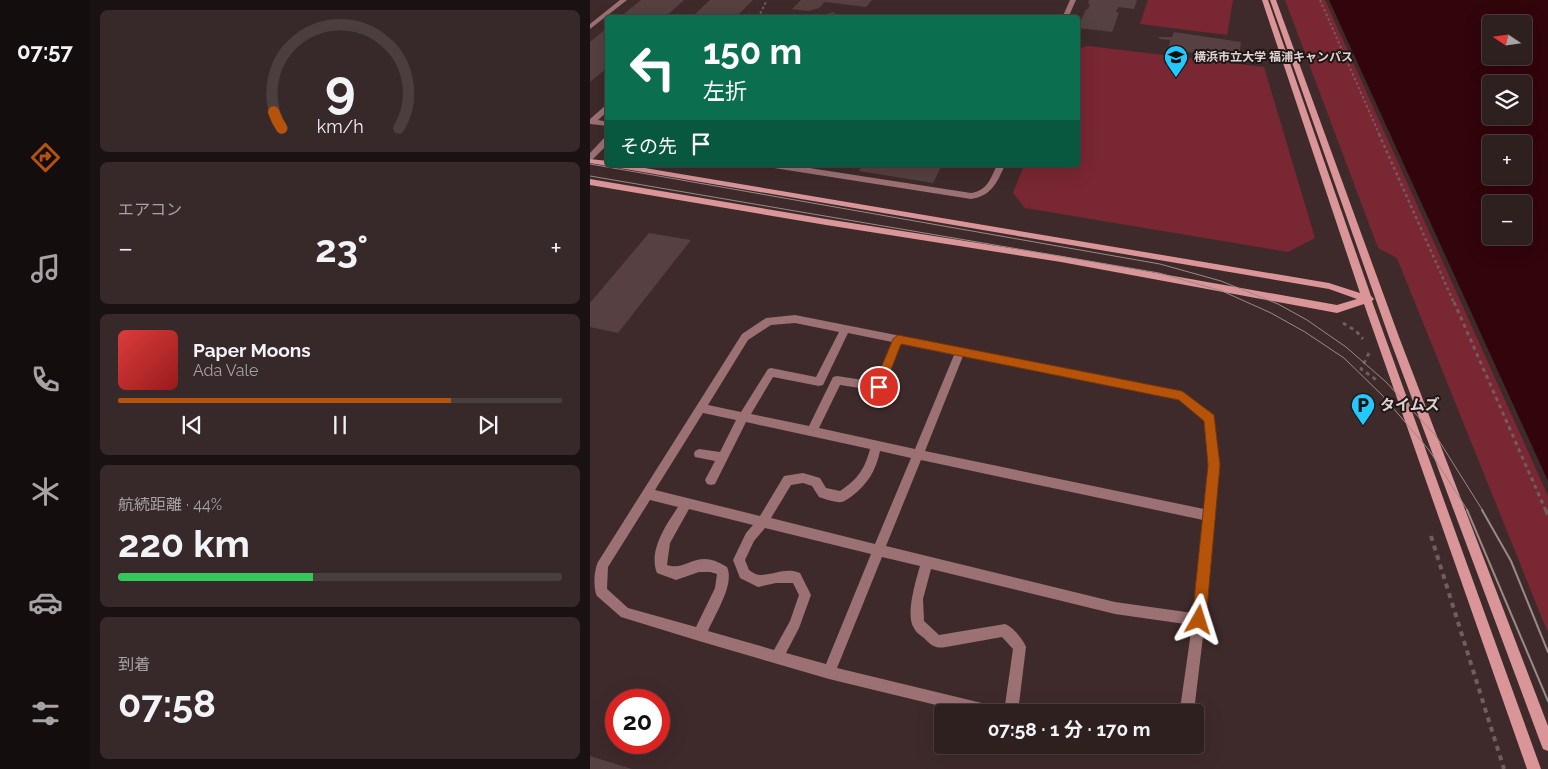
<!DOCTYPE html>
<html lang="ja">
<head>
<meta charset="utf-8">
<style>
	:root { --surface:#2f2020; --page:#372829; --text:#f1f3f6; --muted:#a7a3a5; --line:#4a3e3e; --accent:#b45309 }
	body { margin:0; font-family:Raleway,"Noto Sans JP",sans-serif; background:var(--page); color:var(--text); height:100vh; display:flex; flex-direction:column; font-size:19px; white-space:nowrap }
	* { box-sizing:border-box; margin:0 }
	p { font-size:16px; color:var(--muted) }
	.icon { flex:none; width:28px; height:28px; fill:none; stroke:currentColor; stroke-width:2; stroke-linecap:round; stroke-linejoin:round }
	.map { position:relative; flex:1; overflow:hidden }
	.details { display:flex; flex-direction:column; gap:10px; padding:10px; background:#1a1212; width:500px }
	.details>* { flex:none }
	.guide { position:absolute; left:15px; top:15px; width:475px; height:152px; border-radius:5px; box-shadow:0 5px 20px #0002,0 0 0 1px var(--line); background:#0b6e4f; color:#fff; overflow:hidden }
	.needle { width:32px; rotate:283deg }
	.buttons { position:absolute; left:892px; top:15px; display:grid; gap:10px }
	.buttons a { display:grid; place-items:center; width:50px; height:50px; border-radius:5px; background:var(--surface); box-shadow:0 5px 20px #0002,0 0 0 1px var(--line); font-size:25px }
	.speed { position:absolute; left:15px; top:689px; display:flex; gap:10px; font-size:25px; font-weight:700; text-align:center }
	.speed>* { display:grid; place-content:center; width:65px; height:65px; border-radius:50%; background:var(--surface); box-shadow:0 5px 20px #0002,0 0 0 1px var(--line); line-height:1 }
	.speed .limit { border:8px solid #d22; background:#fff; color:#111 }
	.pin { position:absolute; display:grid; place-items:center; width:42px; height:42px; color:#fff; margin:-21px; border:2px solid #fff; border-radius:50%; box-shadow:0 1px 5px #0007 }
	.me { position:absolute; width:55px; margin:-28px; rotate:6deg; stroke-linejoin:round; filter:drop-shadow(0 0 4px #0008) }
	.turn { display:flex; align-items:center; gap:18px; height:105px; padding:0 15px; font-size:22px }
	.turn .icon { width:65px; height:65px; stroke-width:2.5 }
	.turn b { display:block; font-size:35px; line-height:42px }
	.then { display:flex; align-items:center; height:48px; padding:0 15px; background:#0003; gap:10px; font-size:19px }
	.big { font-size:38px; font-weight:700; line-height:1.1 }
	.details .widget { flex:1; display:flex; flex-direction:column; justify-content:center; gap:8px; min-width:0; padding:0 18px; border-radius:8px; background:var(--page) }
	.details .dial { align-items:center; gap:0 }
	.dial svg { height:130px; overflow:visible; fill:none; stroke:var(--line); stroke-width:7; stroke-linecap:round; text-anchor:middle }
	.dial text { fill:var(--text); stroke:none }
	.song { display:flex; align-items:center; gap:15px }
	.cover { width:60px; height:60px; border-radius:8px; background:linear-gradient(135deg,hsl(0 70% 55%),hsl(0 70% 35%)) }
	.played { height:5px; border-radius:2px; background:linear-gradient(90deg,var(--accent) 75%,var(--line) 75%) }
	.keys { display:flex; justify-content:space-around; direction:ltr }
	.heat { display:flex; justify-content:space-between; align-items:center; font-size:28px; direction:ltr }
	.charge { height:8px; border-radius:4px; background:linear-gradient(90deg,#34c759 44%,var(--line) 0) }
	.trip { position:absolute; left:344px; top:704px; width:270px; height:50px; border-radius:5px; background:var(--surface); box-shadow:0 5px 20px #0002,0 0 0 1px var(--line); font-weight:700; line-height:50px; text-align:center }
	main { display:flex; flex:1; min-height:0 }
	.dock { display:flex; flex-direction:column; width:90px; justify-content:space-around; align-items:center; background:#130d0d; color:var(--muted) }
	.dock .icon { width:35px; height:35px }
	.dock .on { color:var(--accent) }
	.dock b { font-size:22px; color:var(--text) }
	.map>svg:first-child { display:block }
	.green { fill:#792732 }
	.water { fill:#32040b; fill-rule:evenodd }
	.building { fill:#564041 }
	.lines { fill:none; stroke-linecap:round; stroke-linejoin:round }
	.path-far3 { stroke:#705d5e; stroke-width:2; stroke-dasharray:2.5 2.5; stroke-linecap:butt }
	.path-far2 { stroke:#705d5e; stroke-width:2.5; stroke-dasharray:3 3; stroke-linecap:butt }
	.path-far1 { stroke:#705d5e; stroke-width:3; stroke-dasharray:4 4; stroke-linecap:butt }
	.path { stroke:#705d5e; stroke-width:4; stroke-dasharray:5 5; stroke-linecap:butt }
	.lane { fill:#9c7173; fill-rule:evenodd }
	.secondary { fill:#d99597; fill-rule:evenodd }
	.tram-far1 { stroke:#9a8989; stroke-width:1 }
	.tram { stroke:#9a8989; stroke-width:2 }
	.route { fill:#b45309; stroke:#753606 }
	.labels { text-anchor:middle; stroke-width:4; stroke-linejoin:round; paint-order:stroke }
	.far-poi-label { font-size:12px; font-weight:bold; fill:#e0d2d2; stroke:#1f1616; text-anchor:start }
	.poi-label { font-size:15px; font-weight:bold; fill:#e0d2d2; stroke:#1f1616; text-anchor:start }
</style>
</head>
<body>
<main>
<nav class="dock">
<b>07:57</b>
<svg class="icon on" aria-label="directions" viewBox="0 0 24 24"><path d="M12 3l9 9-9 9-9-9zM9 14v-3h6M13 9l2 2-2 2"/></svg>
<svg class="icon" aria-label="music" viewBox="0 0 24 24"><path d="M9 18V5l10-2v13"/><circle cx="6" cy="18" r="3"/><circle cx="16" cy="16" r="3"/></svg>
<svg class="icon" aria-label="phone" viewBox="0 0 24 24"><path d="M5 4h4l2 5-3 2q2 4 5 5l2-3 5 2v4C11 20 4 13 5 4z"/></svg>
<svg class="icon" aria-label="climate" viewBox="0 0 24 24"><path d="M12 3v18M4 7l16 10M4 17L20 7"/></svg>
<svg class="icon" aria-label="car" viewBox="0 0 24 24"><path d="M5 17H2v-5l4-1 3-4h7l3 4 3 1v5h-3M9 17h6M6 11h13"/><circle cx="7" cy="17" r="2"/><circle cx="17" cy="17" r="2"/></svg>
<svg class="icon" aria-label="filters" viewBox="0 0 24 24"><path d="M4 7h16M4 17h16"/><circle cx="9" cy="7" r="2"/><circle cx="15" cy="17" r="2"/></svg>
</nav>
<section class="details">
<div class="widget dial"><svg viewBox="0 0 100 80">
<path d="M14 69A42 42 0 1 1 86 69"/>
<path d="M14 69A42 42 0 0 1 9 59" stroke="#b45309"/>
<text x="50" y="56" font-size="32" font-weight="700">9</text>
<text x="50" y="72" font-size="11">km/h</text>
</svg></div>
<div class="widget"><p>エアコン</p>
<div class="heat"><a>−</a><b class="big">23°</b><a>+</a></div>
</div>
<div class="widget">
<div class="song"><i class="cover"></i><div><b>Paper Moons</b><p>Ada Vale</p></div></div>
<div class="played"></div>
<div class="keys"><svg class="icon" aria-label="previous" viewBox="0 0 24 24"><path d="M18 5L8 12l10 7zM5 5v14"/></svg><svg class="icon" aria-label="pause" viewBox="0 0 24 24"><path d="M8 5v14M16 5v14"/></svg><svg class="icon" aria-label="next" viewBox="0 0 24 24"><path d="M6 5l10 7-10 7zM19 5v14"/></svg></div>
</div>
<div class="widget"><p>航続距離 · 44%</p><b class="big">220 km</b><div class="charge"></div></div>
<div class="widget"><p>到着</p><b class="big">07:58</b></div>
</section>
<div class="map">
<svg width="958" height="769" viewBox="0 0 958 769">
	<rect width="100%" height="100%" fill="#3f2a2b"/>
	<!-- green -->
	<g class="green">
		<path d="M558 0H643L637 35 550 24Z"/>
		<path d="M695 0H735L958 496V633L807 258 788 248Z"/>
		<path d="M498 46 674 67 725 238 698 252 435 208 423 193 434 165H488V49Z"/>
	</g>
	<!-- water -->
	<path class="water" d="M739 0H958V481ZM901 24H934V56H901ZM901 84H934V116H901ZM901 144H934V176H901ZM901 204H934V236H901Z"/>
	<!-- building -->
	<g class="building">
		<path d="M51 0H94L74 18H29Z"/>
		<path d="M120 0H163L145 18 131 16V18H101Z"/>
		<path d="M211 0H282L276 7 235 2 229 8 218 11 202 9Z"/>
		<path d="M499 0H547L544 9 528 7 526 12 529 13 522 32 488 28 496 9H498L500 4H498Z"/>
		<path d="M244 12 248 18H226V17Z"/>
		<path d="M18 27V67L0 82V42Z"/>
		<path d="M584 32 651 42 649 58 578 50 580 40 570 39 568 37H582Z"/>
		<path d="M272 165H352L343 183 269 171Z"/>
		<path d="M59 233 101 240 28 333 0 327V303Z"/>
		<path d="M0 756 42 769H0Z"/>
	</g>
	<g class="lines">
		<!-- path-far3 -->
		<g class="path-far3">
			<path d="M730 0 790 136"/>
			<path d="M168 18 177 0"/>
		</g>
		<!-- path-far2 -->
		<path class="path-far2" d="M789 134 864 303"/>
		<!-- path-far1 -->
		<g class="path-far1">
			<path d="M864 302 956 511"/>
			<path d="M753 323 766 331 773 339"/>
			<path d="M779 353 771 369 788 381"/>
		</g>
		<!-- path -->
		<g class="path">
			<path d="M956 510 958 515"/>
			<path d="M841 536 914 769"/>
		</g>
		<!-- lane -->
		<g class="lane">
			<path d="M30 0H37L0 29V24Z"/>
			<path d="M480 0H486L478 18H472Z"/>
			<path d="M16 105H18V111L8 120 18 122V126L0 124V119Z"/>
			<path d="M15 137H18V144L3 159H0V153Z"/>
			<path d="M180 165H200L381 193C397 191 401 178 407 165H415C407 183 401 196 381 199L184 168Z"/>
			<path d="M205 315 592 392 623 416 629 465 615 620 605 703 601 712H587L591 702 602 625 525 614 341 569 333 599 334 621 349 635 415 624C423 627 433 639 436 647L428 712H414L423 649 412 637 356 647C346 649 342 646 335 639 332 636 326 633 324 628 315 616 326 580 330 566L292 557 247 668 400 705 405 707 407 712H375L239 679 109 641 31 617 7 596C3 588 4 570 8 562L152 334 176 318ZM205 323 249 332 226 377 181 368 178 369 151 412 118 405 158 340 181 325ZM258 333 302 342 286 382 247 376 243 377 219 426 161 414 183 377 229 386 233 385ZM311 344 364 355 325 449 229 428 250 385 289 391 293 390ZM373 356 589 400 614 421 619 465 614 509 335 451ZM113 413 146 420 130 452 109 449 105 451 104 454 105 457 125 461 115 480 117 484 121 485 125 484 156 422 280 449C275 469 267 480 250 491L236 488 230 478 213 473 194 476 170 516 65 490ZM290 451 321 458 285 544 181 518 201 485 213 483 222 486 229 497C235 499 246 503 252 502 255 501 259 498 262 496 278 484 286 470 290 451ZM331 460 613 520 603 613 525 602 296 546ZM60 500 88 507C76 525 58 551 67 573L86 580 109 572H120L127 574 125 588 106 627 38 608 17 589 18 567ZM99 509 163 525 156 533 143 560 150 578 168 587 186 583H203L209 595 200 621 184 650 118 631C125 614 145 584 137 567 130 563 123 559 115 559 99 559 92 570 77 565L80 543ZM175 528 281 554 236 664 196 653 209 628 221 595 210 573C196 567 183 575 170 575 166 575 162 572 159 570L155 560 164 541Z"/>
			<path d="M540 745H568L566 750 557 754 542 750Z"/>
		</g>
		<!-- secondary -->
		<g class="secondary">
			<path d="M672 0H678L781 296 784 299 782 301 951 769H937L774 304 747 313 471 262 236 225 0 185V179L236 219 471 256 747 305 767 299 739 289 0 163V159L18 161V165H37L739 283 770 293Z"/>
			<path d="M680 0H686L809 337 958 726V751L953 749 951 744 799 337Z"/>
		</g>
		<!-- tram-far1 -->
		<g class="tram-far1">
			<path d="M0 164 570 264 631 281 688 304 717 320 756 347 796 382 846 436 893 511"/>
			<path d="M0 176 569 273 632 291 681 313 715 332 754 358 792 395 839 450 878 511"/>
		</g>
		<!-- tram -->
		<g class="tram">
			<path d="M877 510 958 701"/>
			<path d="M892 510 921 561 958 652"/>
		</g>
	</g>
	<!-- route -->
	<path class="route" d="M308 335 592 391 624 415 630 465 616 620 614 625 609 627 604 625 602 620 618 465 614 421 589 400 311 344 293 390H285L283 387 303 339Z"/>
	<!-- icons -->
	<defs>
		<g id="university-pin" transform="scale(1.25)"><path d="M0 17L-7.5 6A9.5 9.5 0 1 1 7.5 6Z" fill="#23c9fe" stroke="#1f1616"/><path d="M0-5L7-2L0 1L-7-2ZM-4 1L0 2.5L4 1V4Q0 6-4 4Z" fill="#111"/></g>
		<g id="parking-pin" transform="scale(1.25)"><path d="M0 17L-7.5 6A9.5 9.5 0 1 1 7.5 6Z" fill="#23c9fe" stroke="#1f1616"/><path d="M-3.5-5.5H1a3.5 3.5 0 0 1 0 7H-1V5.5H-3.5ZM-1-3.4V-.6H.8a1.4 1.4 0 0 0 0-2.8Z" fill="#111"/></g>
	</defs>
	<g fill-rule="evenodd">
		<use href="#university-pin" x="586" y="57"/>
		<use href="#parking-pin" x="773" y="405"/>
	</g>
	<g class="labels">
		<!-- far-poi labels -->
		<g class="far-poi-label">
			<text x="604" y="61">横浜市立大学 福浦キャンパス</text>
		</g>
		<!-- poi labels -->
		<g class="poi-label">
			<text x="790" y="410">タイムズ</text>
		</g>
	</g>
</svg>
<div class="buttons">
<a><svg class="needle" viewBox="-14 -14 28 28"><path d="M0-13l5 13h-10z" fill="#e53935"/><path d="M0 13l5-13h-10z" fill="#a7a3a5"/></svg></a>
<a><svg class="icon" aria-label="layers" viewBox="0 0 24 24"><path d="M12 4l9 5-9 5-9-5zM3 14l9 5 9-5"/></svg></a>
<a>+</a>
<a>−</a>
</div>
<div class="speed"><div class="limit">20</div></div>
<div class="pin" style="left:289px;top:387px;background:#d93025"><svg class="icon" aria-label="arrive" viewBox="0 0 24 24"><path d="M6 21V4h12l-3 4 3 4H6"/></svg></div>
<svg class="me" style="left:609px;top:620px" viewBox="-20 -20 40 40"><path d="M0-17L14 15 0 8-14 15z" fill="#b45309" stroke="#fff" stroke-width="4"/></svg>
<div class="trip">07:58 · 1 分 · 170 m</div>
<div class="guide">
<div class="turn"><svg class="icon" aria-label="left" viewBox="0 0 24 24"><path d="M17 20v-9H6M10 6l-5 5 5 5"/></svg><div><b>150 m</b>左折</div></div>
<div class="then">その先<svg class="icon" aria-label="arrive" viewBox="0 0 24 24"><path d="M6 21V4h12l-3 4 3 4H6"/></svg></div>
</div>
</div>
</main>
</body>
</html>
